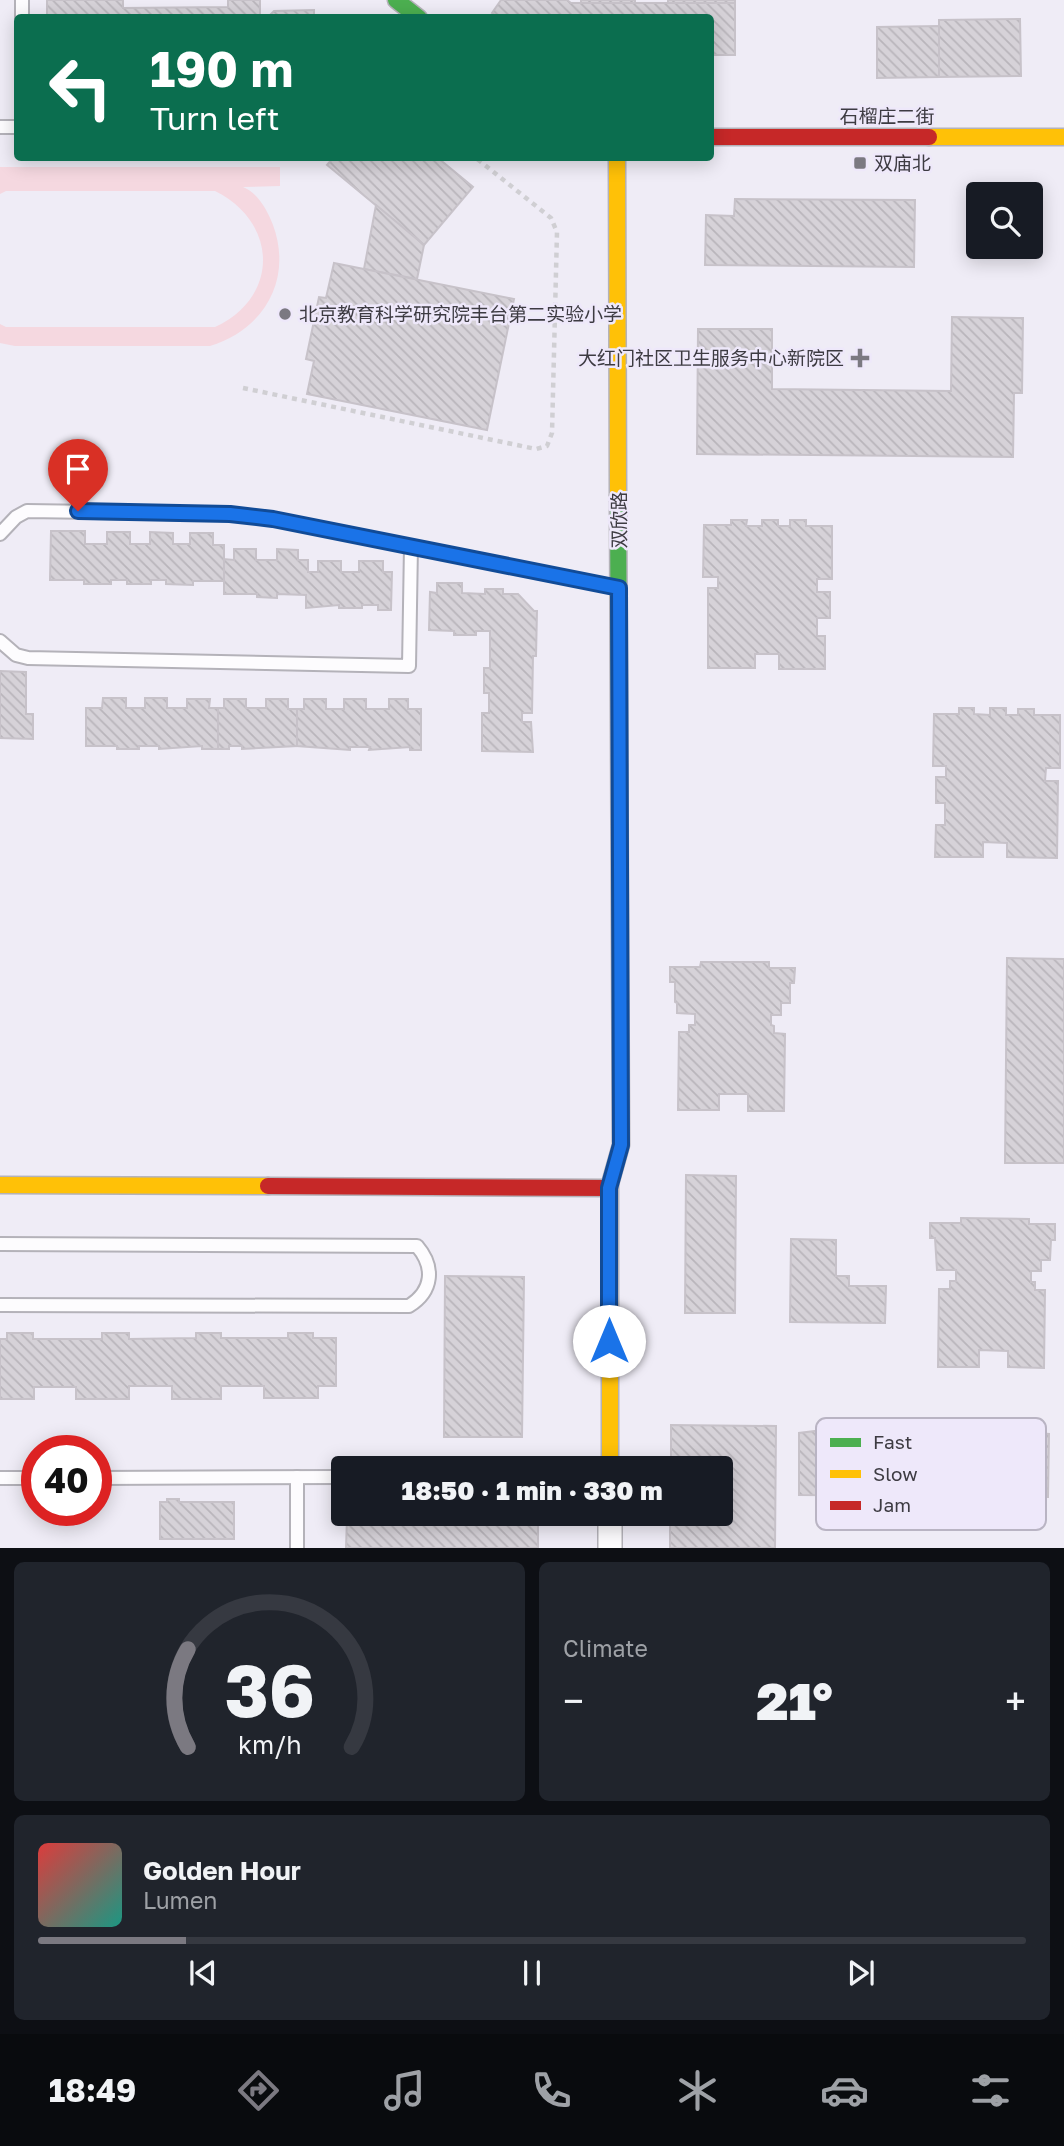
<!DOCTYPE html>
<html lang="en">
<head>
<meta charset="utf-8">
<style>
	:root { --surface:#171b24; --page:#20242c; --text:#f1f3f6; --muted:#9ea1a6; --line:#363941; --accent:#7b7981 }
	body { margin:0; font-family:"Golos Text","Noto Sans SC",sans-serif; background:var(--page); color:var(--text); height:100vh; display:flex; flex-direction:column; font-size:26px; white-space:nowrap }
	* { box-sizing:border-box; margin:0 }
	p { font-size:23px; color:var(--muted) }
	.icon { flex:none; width:38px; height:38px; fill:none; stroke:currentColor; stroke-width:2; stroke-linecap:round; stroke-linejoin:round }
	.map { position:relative; height:1548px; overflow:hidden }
	.sheet { display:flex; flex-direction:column; gap:14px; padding:14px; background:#0d0f14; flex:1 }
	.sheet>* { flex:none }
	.banner { position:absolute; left:14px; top:14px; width:700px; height:147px; border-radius:7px; box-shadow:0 4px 18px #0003; background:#0b6e4f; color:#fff; overflow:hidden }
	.tools { position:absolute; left:966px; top:182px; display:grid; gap:14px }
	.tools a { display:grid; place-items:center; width:77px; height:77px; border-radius:7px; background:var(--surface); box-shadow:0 4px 18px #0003; font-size:35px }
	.speed { position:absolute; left:21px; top:1435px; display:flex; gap:14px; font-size:35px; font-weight:700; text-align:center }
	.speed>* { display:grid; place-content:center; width:91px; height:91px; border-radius:50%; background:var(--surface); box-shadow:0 4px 18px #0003; line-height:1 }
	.speed .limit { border:10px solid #d22; background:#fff; color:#111 }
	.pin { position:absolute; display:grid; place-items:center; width:60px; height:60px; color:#fff; margin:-72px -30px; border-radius:50% 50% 50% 0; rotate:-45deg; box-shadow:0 0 7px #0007 }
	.pin .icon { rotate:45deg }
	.me { position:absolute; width:77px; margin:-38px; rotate:0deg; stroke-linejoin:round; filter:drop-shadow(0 0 5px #0008) }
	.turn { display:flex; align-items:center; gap:24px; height:147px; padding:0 21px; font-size:32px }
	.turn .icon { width:91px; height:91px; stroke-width:2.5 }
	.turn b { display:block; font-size:49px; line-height:60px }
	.big { font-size:52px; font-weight:800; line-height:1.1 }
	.sheet .tile { flex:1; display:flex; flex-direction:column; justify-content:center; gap:10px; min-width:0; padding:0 24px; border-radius:10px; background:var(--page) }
	.sheet .dial { align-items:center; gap:0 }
	.dial svg { height:182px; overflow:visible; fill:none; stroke:var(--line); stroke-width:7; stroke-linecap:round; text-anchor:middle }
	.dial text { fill:var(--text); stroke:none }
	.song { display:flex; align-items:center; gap:21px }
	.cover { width:84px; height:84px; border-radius:10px; background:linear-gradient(135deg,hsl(0 70% 55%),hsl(170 70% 35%)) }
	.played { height:7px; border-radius:4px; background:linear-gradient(90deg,var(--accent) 15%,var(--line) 15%) }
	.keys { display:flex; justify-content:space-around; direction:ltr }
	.heat { display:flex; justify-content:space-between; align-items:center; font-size:38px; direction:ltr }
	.sheet .tiles { flex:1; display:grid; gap:14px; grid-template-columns:1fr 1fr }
	.tile:last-child { grid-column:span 2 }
	.trip { position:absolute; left:331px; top:1456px; width:402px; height:70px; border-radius:7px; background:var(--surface); box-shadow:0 4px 18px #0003; font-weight:800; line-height:70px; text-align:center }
	.menu { display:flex; height:112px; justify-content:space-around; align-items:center; background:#090b0e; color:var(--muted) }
	.menu .icon { width:49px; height:49px }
	.menu .selected { color:var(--accent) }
	.menu b { font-size:32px; color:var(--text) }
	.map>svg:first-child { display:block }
	.green { fill:#f5d8e0 }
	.building { fill:url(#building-back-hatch); stroke:#c7c2c9; stroke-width:2 }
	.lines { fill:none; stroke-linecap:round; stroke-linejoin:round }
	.lane-casing { stroke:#b4b2b9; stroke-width:16 }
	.street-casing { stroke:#b4b2b9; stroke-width:26 }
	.fast-casing { stroke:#b4b2b9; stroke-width:19 }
	.slow-casing { stroke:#b4b2b9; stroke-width:19 }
	.jam-casing { stroke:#b4b2b9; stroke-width:19 }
	.path { stroke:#d0cfd3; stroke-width:4.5; stroke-dasharray:5 5; stroke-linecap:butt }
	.lane { stroke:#fdfcfe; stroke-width:12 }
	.street { stroke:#fdfcfe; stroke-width:23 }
	.fast { stroke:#4caf50; stroke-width:16 }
	.slow { stroke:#ffc107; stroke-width:16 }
	.jam { stroke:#c62828; stroke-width:16 }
	.route-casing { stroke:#114b97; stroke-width:18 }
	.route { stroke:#1a73e8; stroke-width:12 }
	.poi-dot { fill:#7b7981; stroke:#eee8fa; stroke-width:2.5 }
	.labels { text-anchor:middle; stroke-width:5; stroke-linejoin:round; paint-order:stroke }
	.street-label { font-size:19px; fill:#3d3b42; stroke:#eee8fa }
	.poi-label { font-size:19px; fill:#3d3b42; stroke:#eee8fa; text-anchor:start }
	.key { fill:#eee8fa; stroke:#b9b4c3; stroke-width:2 }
	.key-label { font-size:19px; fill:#3d3b42 }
</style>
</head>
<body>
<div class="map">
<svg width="1064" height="1548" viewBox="0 0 1064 1548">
	<defs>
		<pattern id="building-back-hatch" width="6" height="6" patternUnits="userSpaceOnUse" patternTransform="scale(1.75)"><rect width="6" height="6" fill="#d6d2d8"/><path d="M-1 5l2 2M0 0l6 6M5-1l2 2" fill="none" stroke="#b9b5bb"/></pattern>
	</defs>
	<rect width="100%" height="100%" fill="#efecf6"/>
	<!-- green -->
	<path class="green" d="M0 167H280V186L243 187C258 193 267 210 273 225 293 279 264 330 210 346H15L0 343V324L6 327H215C280 297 278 222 215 191H6L0 194Z"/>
	<!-- building -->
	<g class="building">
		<path d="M47 0H123V8L228 7V0H260V18H47Z"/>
		<path d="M501 0H567L571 3H735V55H710V18H500L492 13Z"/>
		<rect x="581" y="0" width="54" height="3"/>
		<rect x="668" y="0" width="67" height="3"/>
		<path d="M314 10V18H267L274 11Z"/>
		<path d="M1020 19 1021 76 939 77V20Z"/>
		<path d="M939 26V77L877 78V27Z"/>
		<path d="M333 158H438L473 187 424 245 327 165Z"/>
		<path d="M735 199 915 200 914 267 705 265 706 215 734 216Z"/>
		<path d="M376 205 424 245 417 279 364 269Z"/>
		<path d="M334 263 514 299 487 430 307 394 314 361 306 359 319 297 326 298Z"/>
		<path d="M952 317 1023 318 1022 393H1014L1013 457 697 454 698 329H772V389L951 391Z"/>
		<path d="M731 520H747L746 526H762V520H778V526H790V520H806V526H832V579H817V592H830V618H817V636H825V669H779V654H755V668H708V588H718V577H703L704 525H731Z"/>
		<path d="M51 531H85V544H107V532H130V544H150V532L173 533V544H190V533H213V545H224V581H193V585L166 584V580H151V584H127V580H111V584H84V580H50Z"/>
		<path d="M234 549H256V560H277V549L298 550V560H308V572H318V561H341V572H359V561H383V572H392L391 610H378V605H362V608H339V605L306 608V595L277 594V598L257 597V594H224V559L234 560Z"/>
		<path d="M437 583H462V593L485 594V589H503V594H518L534 611H537L536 656H533L532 713H522V722H531L533 752 482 751V713H489V693H484V668H490V631H476V635H454V631L429 630 430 592 437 593Z"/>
		<path d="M0 671 26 672V714H33V739L0 738Z"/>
		<path d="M103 698H126V708H145V698H167V708H187V699H210L209 708H218V749H202V746L159 749V746H139V749H117V746H86V708H102Z"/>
		<path d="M224 699H246V708H266V699H288V709H297V746L242 749V746H229V749H218V708H224Z"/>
		<path d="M304 699H326V709H344V699H366V709H389V699H408V709H421V750H410V747L369 750 370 747H350V750L297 746V709H304Z"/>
		<path d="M959 708H974V714L990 715V708H1006V715H1018V709H1034V715H1060V768H1046L1045 781H1058L1057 858 1007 857V843L983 842V857H935L936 825H945V803H936V777H946V766H933L934 714H959Z"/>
		<path d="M1007 958 1064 959V1163H1005Z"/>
		<path d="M701 962H769V968H795L794 983H790V1003H781V1015H771V1025L774 1026V1033L785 1034 784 1111H748V1094H719V1110H678L679 1032H689V1025H695V1014L677 1013V1003L675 1002V982H670V967H700Z"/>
		<path d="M686 1175 736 1176 735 1313H685Z"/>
		<path d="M961 1218 1029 1219V1224H1055V1240H1051L1050 1260H1041V1271H1031V1282H1035V1290H1045L1044 1368 1008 1367V1351L979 1350V1367H938L939 1289H950V1281H956V1270H937L935 1238H930V1223H961Z"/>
		<path d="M791 1239 836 1240V1276H849V1286H886L885 1323 790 1322Z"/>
		<path d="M445 1276 524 1277 522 1437H444Z"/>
		<path d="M7 1333H33V1339H102V1333H129V1339L196 1338V1333H221V1338H288V1333H313V1338H336V1386H318V1398H264V1386H221V1399H172V1386H129V1399H76V1387H34V1399H0V1339H7Z"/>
		<path d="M671 1425 776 1426 775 1548H670V1514H721V1468H671Z"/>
		<path d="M823 1426H841V1431H852V1433H873V1431H884V1426H903V1431L935 1433V1431L947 1432V1427H965V1432H976V1434H995V1431L1007 1432V1427H1025V1432L1049 1434 1048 1497 799 1495V1433L823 1430Z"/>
		<path d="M167 1499H179V1502H234V1539H160V1502H167Z"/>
		<path d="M386 1514H412V1518H478V1514H503V1518L538 1519V1548H346L347 1517H386Z"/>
	</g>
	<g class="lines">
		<!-- lane casing -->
		<g class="lane-casing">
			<g id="lane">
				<path d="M22 0V18"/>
				<path d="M0 127H18"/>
				<path d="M0 534 16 517 27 511 230 514 273 519 619 588"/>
				<path d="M0 641 16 655 28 658 409 666 411 546"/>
				<path d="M0 1244 417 1246C435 1267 433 1291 409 1306L0 1305"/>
				<path d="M297 1477V1548"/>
				<path d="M0 1478H37"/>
				<path d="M96 1478 343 1477"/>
			</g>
		</g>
		<!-- street casing -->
		<g class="street-casing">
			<path id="street" d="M610 1514V1548"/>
		</g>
		<!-- fast casing -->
		<g class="fast-casing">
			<g id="fast">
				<path d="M396 0 419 18"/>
				<path d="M610 1184 621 1145 618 496"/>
			</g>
		</g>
		<!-- slow casing -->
		<g class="slow-casing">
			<g id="slow">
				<path d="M929 137H1064"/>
				<path d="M617 158 618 496"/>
				<path d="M0 1185 268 1186"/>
				<path d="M610 1468V1184"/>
			</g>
		</g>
		<!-- jam casing -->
		<g class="jam-casing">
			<g id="jam">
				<path d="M710 137H929"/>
				<path d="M268 1186 609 1188"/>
			</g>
		</g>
		<!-- path -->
		<path class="path" d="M243 388 536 449 547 446 552 433 557 232 551 218 476 158"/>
		<!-- lane -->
		<use href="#lane" class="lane"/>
		<!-- street -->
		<use href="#street" class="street"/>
		<!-- fast -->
		<use href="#fast" class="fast"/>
		<!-- slow -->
		<use href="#slow" class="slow"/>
		<!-- jam -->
		<use href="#jam" class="jam"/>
	</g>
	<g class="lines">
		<!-- route casing -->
		<g class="route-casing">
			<path id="route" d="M78 511 230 514 273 519 619 588 621 1145 609 1188V1341"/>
		</g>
		<!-- route -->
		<use href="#route" class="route"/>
	</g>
	<!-- markers -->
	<g class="poi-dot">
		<rect x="853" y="156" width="14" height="14" rx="3.5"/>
		<circle cx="285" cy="314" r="7"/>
		<path d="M856.5 347.5h7v7h7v7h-7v7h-7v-7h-7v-7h7z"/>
	</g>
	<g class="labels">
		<!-- street labels -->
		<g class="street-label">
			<text x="887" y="123">石榴庄二街</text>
			<text transform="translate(619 520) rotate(-90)" y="7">双欣路</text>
		</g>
		<!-- poi labels -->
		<g class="poi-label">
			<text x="874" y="170">双庙北</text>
			<text x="299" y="321">北京教育科学研究院丰台第二实验小学</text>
			<text x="844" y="365" text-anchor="end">大红门社区卫生服务中心新院区</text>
		</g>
	</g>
	<!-- legend -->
	<rect x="816" y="1418" width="230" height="112" rx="10" class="key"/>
	<rect x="830" y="1438" width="31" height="9" fill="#4caf50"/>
	<rect x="830" y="1470" width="31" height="8" fill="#ffc107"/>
	<rect x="830" y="1501" width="31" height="9" fill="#c62828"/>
	<g class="key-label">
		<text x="873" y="1449">Fast</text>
		<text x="873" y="1481">Slow</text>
		<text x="873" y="1512">Jam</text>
	</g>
</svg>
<div class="tools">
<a><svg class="icon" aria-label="search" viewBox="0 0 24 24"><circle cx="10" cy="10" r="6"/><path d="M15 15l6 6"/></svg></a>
</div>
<div class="speed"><div class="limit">40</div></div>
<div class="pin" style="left:78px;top:511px;background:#d93025"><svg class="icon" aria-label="arrive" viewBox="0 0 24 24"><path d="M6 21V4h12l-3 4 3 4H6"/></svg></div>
<svg class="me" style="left:609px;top:1341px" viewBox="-20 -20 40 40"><circle r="19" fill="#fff"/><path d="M0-13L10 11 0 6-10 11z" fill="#1a73e8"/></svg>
<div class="trip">18:50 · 1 min · 330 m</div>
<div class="banner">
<div class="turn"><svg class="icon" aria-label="left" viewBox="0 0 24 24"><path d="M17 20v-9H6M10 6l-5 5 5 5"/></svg><div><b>190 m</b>Turn left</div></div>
</div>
</div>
<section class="sheet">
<div class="tiles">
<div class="tile dial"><svg viewBox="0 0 100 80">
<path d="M14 69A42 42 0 1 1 86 69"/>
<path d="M14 69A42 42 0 0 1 14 26" stroke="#7b7981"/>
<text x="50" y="56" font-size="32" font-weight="700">36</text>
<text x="50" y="72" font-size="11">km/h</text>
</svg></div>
<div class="tile"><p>Climate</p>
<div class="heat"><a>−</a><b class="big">21°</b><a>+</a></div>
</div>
<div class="tile">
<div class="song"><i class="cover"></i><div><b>Golden Hour</b><p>Lumen</p></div></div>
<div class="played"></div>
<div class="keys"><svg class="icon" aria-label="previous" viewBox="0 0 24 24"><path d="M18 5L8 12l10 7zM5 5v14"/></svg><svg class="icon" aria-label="pause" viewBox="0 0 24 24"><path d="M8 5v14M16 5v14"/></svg><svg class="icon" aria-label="next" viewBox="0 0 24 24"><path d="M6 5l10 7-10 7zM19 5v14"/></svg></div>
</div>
</div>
</section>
<nav class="menu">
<b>18:49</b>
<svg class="icon selected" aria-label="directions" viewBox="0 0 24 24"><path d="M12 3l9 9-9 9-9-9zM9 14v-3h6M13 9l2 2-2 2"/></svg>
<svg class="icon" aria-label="music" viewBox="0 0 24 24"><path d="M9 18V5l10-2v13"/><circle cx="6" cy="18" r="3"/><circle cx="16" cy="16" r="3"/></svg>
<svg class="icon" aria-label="phone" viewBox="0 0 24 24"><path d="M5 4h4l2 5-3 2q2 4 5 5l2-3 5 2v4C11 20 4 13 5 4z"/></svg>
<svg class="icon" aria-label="climate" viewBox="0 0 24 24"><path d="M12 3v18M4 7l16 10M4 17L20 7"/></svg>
<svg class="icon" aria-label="car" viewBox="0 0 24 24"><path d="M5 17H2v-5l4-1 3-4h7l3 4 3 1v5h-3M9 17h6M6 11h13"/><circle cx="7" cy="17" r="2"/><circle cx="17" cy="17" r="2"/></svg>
<svg class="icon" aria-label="filters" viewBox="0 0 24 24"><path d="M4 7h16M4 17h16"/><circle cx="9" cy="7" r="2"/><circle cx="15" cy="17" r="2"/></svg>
</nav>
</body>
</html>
